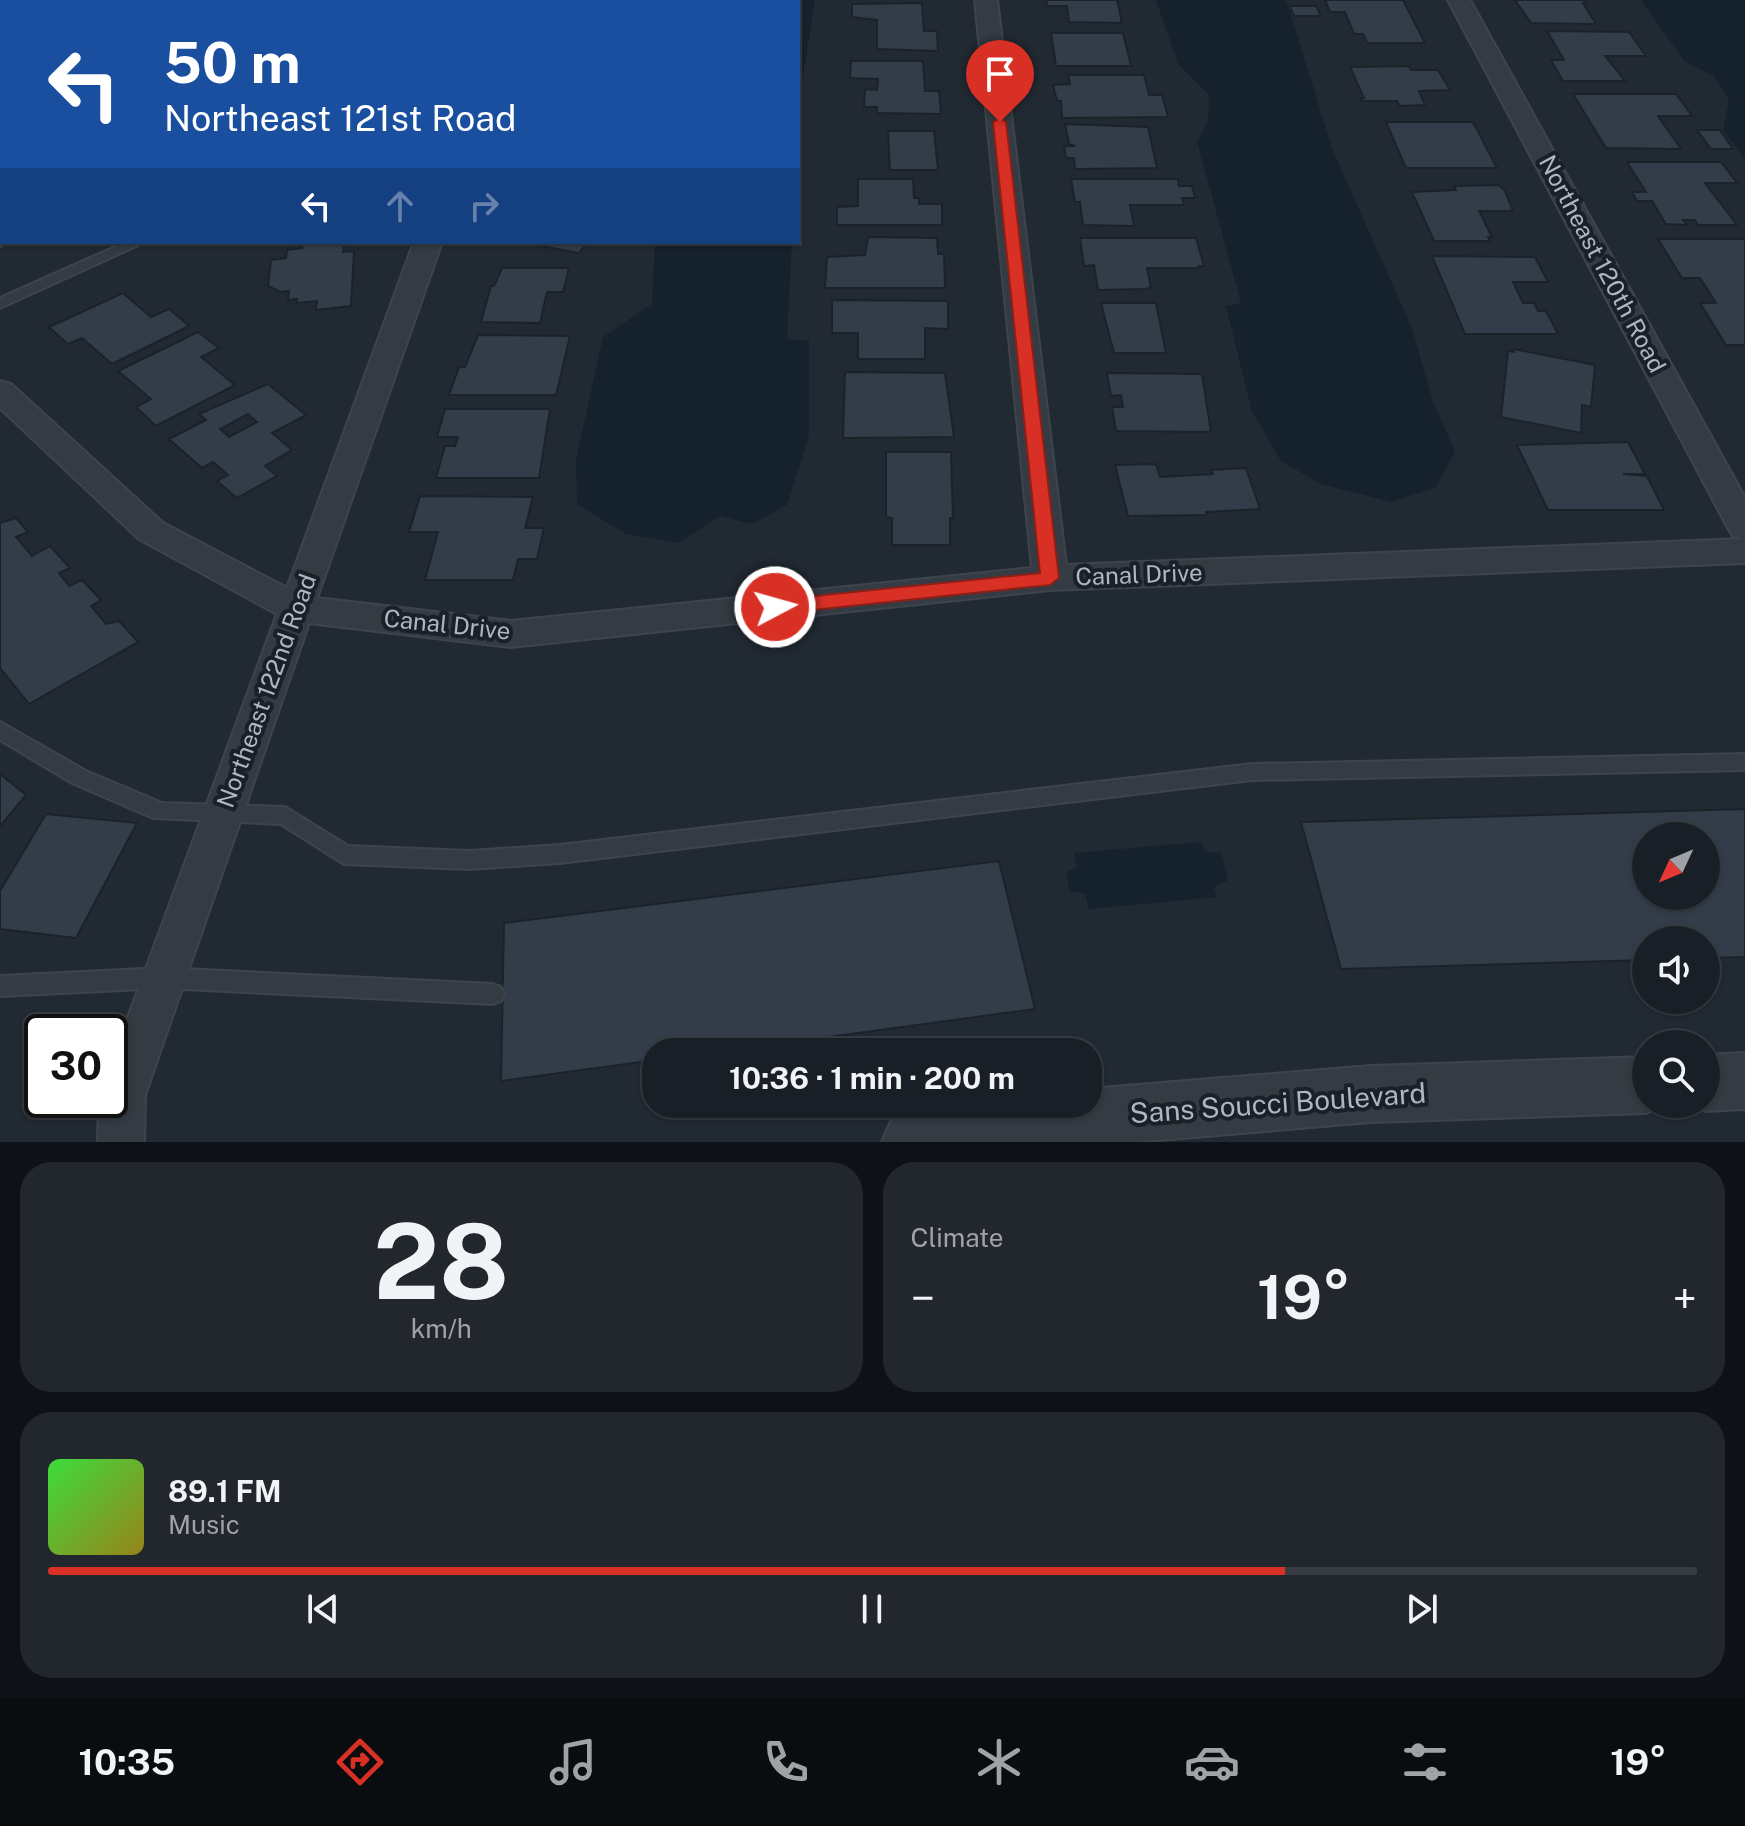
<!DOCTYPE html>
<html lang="en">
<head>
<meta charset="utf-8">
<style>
	:root { --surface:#191f26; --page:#22272e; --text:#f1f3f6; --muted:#9fa2a7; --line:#373d43; --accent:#d93025 }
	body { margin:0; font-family:"Public Sans",sans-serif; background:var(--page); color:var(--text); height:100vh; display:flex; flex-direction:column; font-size:30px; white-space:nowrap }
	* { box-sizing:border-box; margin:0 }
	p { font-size:26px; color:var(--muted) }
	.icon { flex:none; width:44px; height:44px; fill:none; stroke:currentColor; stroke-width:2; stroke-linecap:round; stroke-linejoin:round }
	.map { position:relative; height:1142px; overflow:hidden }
	.panel { display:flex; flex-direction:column; gap:20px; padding:20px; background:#0e1115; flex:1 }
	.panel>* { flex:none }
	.hud { position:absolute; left:0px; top:0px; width:800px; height:244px; box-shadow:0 2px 6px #0004,0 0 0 2px var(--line); background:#1a4fa0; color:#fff; overflow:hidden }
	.needle { width:52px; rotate:226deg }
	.fabs { position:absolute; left:1632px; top:822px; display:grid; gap:16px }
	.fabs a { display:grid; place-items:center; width:88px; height:88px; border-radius:50%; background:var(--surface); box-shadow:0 2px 6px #0004,0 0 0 2px var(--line); font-size:40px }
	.speed { position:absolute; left:24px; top:1014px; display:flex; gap:16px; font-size:40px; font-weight:700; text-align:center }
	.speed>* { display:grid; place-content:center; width:104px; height:104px; border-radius:50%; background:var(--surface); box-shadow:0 2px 6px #0004,0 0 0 2px var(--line); line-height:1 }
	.speed .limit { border:4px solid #111; border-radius:12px; background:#fff; color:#111 }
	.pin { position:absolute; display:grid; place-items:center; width:68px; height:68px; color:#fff; margin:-82px -34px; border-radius:50% 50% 50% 0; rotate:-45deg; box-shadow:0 0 8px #0007 }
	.pin .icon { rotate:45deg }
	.me { position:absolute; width:88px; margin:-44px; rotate:84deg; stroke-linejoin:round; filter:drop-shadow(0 0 6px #0008) }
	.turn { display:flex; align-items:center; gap:28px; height:168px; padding:0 32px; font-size:36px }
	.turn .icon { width:104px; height:104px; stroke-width:2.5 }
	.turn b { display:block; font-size:56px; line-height:68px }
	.lanes { display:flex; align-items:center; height:76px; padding:0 32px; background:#0003; justify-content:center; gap:40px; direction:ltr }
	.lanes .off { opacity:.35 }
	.big { font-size:60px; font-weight:700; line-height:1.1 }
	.panel .tile { flex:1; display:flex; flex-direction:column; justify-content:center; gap:12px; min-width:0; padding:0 28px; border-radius:32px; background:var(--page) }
	.panel .dial { align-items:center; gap:0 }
	.dial b { font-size:104px; line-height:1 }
	.song { display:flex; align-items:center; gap:24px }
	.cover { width:96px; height:96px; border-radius:12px; background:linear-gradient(135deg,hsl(120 70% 55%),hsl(50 70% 35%)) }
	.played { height:8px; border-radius:4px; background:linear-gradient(90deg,var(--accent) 75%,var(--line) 75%) }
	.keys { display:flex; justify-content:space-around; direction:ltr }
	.heat { display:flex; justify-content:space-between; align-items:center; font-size:44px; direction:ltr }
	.panel .tiles { flex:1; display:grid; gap:20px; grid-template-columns:1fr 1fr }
	.tile:last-child { grid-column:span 2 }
	.trip { position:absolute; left:642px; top:1038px; width:460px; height:80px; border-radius:32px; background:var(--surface); box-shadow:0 2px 6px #0004,0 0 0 2px var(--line); font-weight:700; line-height:80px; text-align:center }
	.dock { display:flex; height:128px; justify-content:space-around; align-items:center; background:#0a0c0f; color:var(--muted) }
	.dock .icon { width:56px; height:56px }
	.dock .current { color:var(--accent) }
	.dock b { font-size:36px; color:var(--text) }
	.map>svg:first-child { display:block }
	.water { fill:#16212e }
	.building { fill:#333d49; stroke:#1b222a; stroke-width:2; fill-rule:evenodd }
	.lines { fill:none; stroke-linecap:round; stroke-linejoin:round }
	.service-casing { stroke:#3d444d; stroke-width:4 }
	.minor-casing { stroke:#3d444d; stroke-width:4 }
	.tertiary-casing { stroke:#3d444d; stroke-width:4 }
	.service { fill:#343b43; fill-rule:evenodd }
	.minor { fill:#343b43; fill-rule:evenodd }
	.tertiary { fill:#343b43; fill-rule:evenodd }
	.route { fill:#d93025; stroke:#8d1f18; stroke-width:2 }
	.labels { text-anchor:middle; stroke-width:8; stroke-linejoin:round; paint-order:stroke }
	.street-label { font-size:24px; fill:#aeb6c0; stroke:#192027 }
	.near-street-label { font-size:28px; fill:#aeb6c0; stroke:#192027 }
</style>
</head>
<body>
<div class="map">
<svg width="1745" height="1142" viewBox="0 0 1745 1142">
	<rect width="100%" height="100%" fill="#212932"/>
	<!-- water -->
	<g class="water">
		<path d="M692 0H815L798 107V2Z"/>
		<path d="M1156 0H1286L1333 151 1412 328 1432 399 1455 452 1435 488 1391 502 1321 484 1281 461 1252 411 1226 306 1241 303 1197 141 1208 122 1209 95 1178 64Z"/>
		<path d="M1641 0H1745V159L1723 130 1729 100 1714 76 1684 61Z"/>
		<path d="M655 242H792L787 339 809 341V435L787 505 751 524 720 516 678 543 626 534 577 504 576 460 603 337 652 304Z"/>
		<path d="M1202 842 1205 851 1221 853 1228 880 1214 887 1217 897 1089 909 1085 894 1070 891 1066 873 1077 866 1074 853Z"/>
	</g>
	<!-- building -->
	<g class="building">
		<path d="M1046 0H1117L1122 23 1069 22 1067 6H1047Z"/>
		<path d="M1325 0H1403L1425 43H1367L1363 34H1354L1345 12H1330Z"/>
		<path d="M1515 0H1585L1587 3H1583L1596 24 1531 23Z"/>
		<path d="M922 3 924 31H937L938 51 877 49V20L852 17V4Z"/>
		<path d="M1290 6H1316L1321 16H1294Z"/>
		<path d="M1547 31 1629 32 1646 56H1605L1625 81H1563L1551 60H1564Z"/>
		<path d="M1051 33H1123L1131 66H1056Z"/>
		<path d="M851 61H923L925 91H939L941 114 877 113V107H864L865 89 877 90 878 79 850 78Z"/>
		<path d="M1409 66 1411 70H1438L1450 90 1419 91 1425 105 1400 106 1397 101H1362L1361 98H1364L1350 67Z"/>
		<path d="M1068 75H1144L1149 95H1162L1168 117 1062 118 1061 101H1057L1053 85 1070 84Z"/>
		<path d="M1573 94H1676L1692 116H1658L1681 149 1606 148Z"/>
		<path d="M0 101 2 102 0 183Z"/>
		<path d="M1386 122H1473L1497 168H1406Z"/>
		<path d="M1065 124 1148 127 1157 168 1075 169 1074 158H1066L1064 146H1075L1069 144Z"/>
		<path d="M1697 130H1720L1733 149H1711Z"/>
		<path d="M888 131H934L938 170H890Z"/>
		<path d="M1627 162H1721L1737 183H1705L1737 225H1698L1695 220H1683L1687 225 1666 224 1652 201H1637L1632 192H1646Z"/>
		<path d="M858 179H913L914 198H919V204H942V225H837V207L858 206Z"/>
		<path d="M1071 179H1178L1179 186H1192L1195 198H1182L1184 205H1130L1134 226 1083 225 1080 202H1075Z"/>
		<path d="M1499 185 1505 191 1513 211H1479L1492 237H1488L1490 241H1434L1412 192 1456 190 1454 186Z"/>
		<path d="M868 237 937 238 938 254H944L945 288H825L827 257 865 255Z"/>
		<path d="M1080 238H1196L1204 266H1199L1200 268H1147L1151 287 1146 289 1098 290 1094 265 1084 266Z"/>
		<path d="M1658 239H1745V345H1726L1700 303H1716L1700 278H1682Z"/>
		<path d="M303 242H344L343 252 354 251 351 306 316 310 317 301 297 303V299L288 300 289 291 280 292 268 286 271 260 286 258 287 250 302 248Z"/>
		<path d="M519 242H588L579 253Z"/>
		<path d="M1432 256 1535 257 1548 282H1513L1523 303H1534L1538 311H1546L1558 334H1465Z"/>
		<path d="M502 268H569L563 292H547L540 323 481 322 491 286H494Z"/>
		<path d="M123 293 151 317 169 309 189 326 112 364 82 338 68 344 49 327Z"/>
		<path d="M832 300 948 301V329L925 328V359H858V333H832Z"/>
		<path d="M1101 303H1156L1166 353H1114Z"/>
		<path d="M198 332 219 348 201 357 235 385 156 426 136 407 151 399 118 371Z"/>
		<path d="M478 335 570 336 556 395H449L459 367H465Z"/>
		<path d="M1514 349 1595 365 1591 407 1582 405 1581 433 1501 417 1508 351 1514 352Z"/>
		<path d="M845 372 945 373 954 437 843 438Z"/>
		<path d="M1107 373 1202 374 1211 432 1116 431 1112 407H1123L1121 395 1111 396Z"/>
		<path d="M268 384 306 415 272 433 292 450 265 466 277 476 237 498 217 481 228 475 213 462 202 468 169 439 206 420 199 414ZM248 414 257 422 229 437 220 429Z"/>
		<path d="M445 409H550L539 478H436L445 446H455L458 437H437Z"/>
		<path d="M1628 442 1645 474H1623L1647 476 1664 510H1548L1517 445Z"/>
		<path d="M886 452H951L953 518H950V545H892V518L886 517Z"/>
		<path d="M1156 464 1160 477 1213 474 1211 470 1246 468 1260 509 1206 512V515L1128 516 1115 465Z"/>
		<path d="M420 496 533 497 525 528H544L537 559H518L513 580H425L438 532H409Z"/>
		<path d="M16 518 28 532 16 537 32 556 50 546 70 568 59 573 69 586 82 580 101 600 91 606 106 624 119 621 138 642 29 704 0 668V523Z"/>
		<path d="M0 774 26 795 0 826Z"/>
		<path d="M1745 809V957L1706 958V940H1646V960L1341 969 1301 822ZM1646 836H1706V896H1646Z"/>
		<path d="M46 814 137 823 76 938 0 929V891Z"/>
		<path d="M999 861 1035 1009 718 1052H656V1060L501 1081 504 923Z"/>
	</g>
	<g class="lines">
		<!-- service casing -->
		<g class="service-casing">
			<g id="service">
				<path d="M317 0H330L332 2H319Z"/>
				<path d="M2 6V14L0 15V7Z"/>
				<path d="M0 200H2L0 209Z"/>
				<path d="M0 237 2 242H8L0 246Z"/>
				<path d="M126 242H145L0 308V298Z"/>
				<path d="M0 722 86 771 162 803 285 807 348 846 470 851 560 845 1252 764 1745 754V770L1252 780 560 863 470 869 344 864 281 824 153 818 72 783 0 740Z"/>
				<path d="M163 968 493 984 501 987 504 994 501 1001 493 1004 163 988 0 996V976Z"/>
			</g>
		</g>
		<!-- minor casing -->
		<g class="minor-casing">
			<g id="minor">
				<path d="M69 0H93L94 2H70Z"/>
				<path d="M505 0H527L504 2Z"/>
				<path d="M975 0H997L1066 565 1743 539 1733 536 1728 528 1448 0H1470L1745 498V563L1050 590 511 647 309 623 145 1095 144 1142H98L99 1100H110V1066L277 614 139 539 0 408V381L11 384 163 523 287 588 414 242H442L317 598 511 621 1032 568Z"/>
			</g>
		</g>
		<!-- tertiary casing -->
		<g class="tertiary-casing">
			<g id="tertiary">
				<path d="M1745 1053V1109L1706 1111 1689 1104H1706V1055Z"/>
				<path d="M1646 1057V1104H1667L1646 1113 1371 1122 1135 1142H882L891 1121C953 1096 1023 1104 1088 1104V1089L1371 1066Z"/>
			</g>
		</g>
		<!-- service -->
		<use href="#service" class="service"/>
		<!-- minor -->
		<use href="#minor" class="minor"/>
		<!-- tertiary -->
		<use href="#tertiary" class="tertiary"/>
	</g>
	<!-- route -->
	<path class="route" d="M1000 118 1006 122 1059 578 1050 585 775 614 769 612 766 607 775 600 1040 573 993 122Z"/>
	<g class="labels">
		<!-- street labels -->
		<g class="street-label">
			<text transform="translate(1602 264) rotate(62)" y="8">Northeast 120th Road</text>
			<text transform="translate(1139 575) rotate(-2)" y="8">Canal Drive</text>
			<text transform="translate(447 625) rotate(6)" y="8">Canal Drive</text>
			<text transform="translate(267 691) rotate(-70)" y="8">Northeast 122nd Road</text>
		</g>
		<!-- near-street labels -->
		<g class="near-street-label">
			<text transform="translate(1278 1103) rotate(-4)" y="10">Sans Soucci Boulevard</text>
		</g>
	</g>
</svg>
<div class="fabs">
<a><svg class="needle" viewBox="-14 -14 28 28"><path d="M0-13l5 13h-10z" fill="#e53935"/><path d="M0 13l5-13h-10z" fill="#9fa2a7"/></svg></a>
<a><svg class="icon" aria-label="sound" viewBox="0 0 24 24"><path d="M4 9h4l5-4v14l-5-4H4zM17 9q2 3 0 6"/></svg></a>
<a><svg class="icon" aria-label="search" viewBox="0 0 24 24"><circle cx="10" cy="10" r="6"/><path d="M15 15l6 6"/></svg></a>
</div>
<div class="speed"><div class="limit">30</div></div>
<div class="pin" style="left:1000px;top:122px;background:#d93025"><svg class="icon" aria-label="arrive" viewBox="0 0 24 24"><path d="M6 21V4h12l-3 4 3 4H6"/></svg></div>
<svg class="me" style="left:775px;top:607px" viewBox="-20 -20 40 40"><circle r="17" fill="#d93025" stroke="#fff" stroke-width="3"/><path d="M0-11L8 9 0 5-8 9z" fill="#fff"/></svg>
<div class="trip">10:36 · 1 min · 200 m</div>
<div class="hud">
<div class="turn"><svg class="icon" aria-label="left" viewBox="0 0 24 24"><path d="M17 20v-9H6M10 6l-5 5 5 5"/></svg><div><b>50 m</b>Northeast 121st Road</div></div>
<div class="lanes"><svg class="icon" aria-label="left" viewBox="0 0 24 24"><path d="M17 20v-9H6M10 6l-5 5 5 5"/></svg><svg class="icon off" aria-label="ahead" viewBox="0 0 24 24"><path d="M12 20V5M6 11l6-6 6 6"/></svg><svg class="icon off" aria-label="right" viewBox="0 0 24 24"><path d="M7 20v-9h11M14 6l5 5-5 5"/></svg></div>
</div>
</div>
<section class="panel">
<div class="tiles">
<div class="tile dial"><b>28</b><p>km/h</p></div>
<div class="tile"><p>Climate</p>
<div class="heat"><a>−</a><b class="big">19°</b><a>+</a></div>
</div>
<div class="tile">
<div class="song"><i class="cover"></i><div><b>89.1 FM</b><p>Music</p></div></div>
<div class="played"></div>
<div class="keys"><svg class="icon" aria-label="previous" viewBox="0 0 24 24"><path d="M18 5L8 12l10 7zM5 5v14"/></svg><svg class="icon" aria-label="pause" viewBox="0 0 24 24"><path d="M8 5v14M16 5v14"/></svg><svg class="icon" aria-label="next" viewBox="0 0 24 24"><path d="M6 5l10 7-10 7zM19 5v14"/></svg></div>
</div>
</div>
</section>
<nav class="dock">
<b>10:35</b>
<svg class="icon current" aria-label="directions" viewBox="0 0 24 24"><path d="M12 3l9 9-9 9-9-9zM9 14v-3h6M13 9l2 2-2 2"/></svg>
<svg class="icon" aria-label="music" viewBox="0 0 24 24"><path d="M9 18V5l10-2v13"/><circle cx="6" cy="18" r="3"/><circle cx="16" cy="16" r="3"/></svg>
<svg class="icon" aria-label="phone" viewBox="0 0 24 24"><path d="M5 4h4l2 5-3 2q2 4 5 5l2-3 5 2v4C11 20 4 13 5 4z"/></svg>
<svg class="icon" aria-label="climate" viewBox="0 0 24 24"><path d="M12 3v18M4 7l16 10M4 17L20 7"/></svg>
<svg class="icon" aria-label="car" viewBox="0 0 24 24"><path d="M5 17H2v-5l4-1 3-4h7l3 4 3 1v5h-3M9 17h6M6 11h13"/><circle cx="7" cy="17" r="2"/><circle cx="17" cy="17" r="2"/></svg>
<svg class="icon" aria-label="filters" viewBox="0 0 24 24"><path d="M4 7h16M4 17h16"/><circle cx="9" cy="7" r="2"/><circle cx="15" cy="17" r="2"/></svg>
<b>19°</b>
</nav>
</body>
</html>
